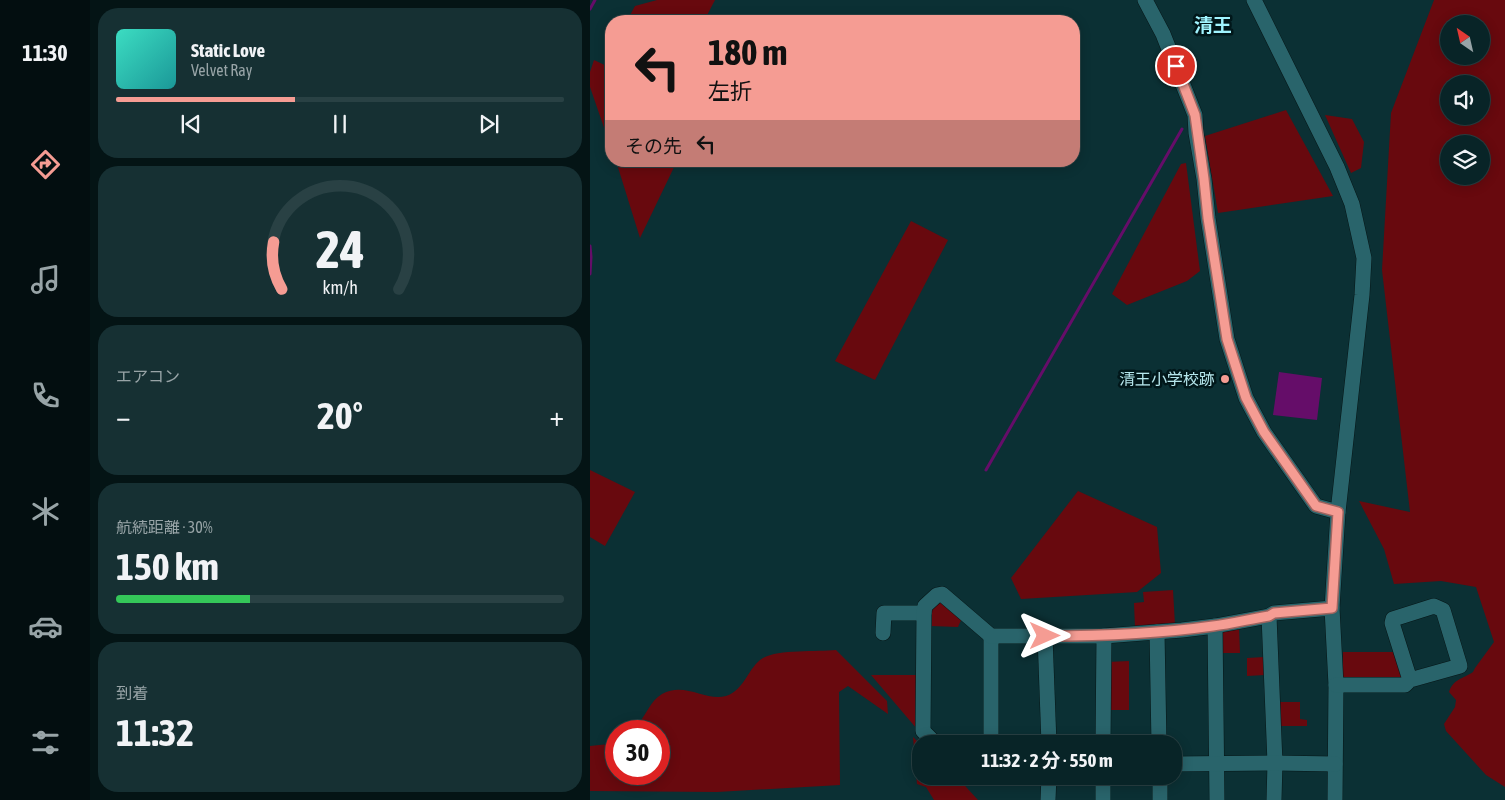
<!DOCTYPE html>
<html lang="ja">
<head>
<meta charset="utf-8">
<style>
	:root { --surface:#082427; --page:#163033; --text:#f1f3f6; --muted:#98a4a7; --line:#294144; --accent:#f59c93 }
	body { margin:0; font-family:"Asap Condensed","Noto Sans JP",sans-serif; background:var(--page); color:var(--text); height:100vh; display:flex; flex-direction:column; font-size:19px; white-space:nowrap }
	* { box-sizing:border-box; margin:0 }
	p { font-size:16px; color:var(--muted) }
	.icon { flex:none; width:28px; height:28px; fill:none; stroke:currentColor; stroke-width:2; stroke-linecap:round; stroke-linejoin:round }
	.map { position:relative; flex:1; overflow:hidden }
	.details { display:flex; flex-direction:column; gap:8px; padding:8px; background:#041415; width:500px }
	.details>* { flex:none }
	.banner { position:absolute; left:15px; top:15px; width:475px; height:152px; border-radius:20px; box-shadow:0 2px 12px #0003,0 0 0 1px var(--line); background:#f59c93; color:#111; overflow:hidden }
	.needle { width:32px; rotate:326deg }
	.controls { position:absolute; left:850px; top:15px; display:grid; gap:10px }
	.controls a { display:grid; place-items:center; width:50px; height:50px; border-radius:50%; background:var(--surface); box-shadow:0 2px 12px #0003,0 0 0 1px var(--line); font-size:25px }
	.speed { position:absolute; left:15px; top:720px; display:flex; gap:10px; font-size:25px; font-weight:700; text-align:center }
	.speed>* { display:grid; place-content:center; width:65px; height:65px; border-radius:50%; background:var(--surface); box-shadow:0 2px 12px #0003,0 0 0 1px var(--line); line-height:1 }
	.speed .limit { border:8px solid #d22; background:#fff; color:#111 }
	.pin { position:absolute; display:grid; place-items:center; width:42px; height:42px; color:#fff; margin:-21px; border:2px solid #fff; border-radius:50%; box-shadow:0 1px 5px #0007 }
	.me { position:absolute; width:55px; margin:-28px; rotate:90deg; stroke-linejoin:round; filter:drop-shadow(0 0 4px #0008) }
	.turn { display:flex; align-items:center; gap:18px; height:105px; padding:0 20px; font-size:22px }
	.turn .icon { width:65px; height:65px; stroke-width:2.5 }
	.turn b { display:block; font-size:35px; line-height:42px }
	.then { display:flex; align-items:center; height:48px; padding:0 20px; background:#0003; gap:10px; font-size:19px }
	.big { font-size:38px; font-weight:700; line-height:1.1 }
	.details .tile { flex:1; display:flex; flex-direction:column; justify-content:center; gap:8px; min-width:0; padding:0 18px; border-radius:20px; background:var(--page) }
	.details .dial { align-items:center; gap:0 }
	.dial svg { height:130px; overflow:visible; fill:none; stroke:var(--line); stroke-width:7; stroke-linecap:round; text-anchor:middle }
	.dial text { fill:var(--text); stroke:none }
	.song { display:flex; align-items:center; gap:15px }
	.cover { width:60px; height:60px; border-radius:8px; background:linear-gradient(135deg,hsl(170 70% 55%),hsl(180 70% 35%)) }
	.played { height:5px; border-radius:2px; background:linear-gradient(90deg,var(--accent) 40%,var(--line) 40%) }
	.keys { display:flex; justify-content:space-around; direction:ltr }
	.heat { display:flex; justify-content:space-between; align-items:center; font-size:28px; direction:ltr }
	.charge { height:8px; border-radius:4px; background:linear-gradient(90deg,#34c759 30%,var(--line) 0) }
	.trip { position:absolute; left:322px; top:735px; width:270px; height:50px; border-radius:20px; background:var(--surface); box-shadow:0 2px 12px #0003,0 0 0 1px var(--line); font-weight:700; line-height:50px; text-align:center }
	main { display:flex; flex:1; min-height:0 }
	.tabs { display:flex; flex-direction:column; width:90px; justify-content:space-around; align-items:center; background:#030e10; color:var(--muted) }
	.tabs .icon { width:35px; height:35px }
	.tabs .on { color:var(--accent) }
	.tabs b { font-size:22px; color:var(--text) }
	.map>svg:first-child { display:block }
	.green { fill:#68090e; fill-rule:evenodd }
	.water { fill:#650d69 }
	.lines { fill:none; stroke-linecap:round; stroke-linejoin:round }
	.stream { stroke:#650d69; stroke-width:3 }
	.minor-casing { stroke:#071617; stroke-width:16 }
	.minor { stroke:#29646b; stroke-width:15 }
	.route-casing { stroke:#9f6560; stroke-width:12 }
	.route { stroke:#f59c93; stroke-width:9 }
	.poi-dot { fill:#f59c93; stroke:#01171a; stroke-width:2 }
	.labels { text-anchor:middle; stroke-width:5; stroke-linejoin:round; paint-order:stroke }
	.poi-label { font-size:16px; fill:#b5e6ec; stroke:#01171a; text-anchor:end }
	.quarter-label { font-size:19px; font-weight:bold; fill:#a0f4ff; stroke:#01171a }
</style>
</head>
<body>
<main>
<nav class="tabs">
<b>11:30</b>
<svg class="icon on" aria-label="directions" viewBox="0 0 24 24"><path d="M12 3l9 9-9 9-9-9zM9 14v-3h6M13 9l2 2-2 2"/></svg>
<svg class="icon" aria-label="music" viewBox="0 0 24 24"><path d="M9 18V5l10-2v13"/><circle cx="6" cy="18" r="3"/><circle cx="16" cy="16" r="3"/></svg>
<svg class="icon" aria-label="phone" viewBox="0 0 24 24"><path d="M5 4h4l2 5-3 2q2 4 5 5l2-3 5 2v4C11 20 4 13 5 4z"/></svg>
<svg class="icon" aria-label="climate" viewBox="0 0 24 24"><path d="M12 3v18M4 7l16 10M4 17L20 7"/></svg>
<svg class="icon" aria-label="car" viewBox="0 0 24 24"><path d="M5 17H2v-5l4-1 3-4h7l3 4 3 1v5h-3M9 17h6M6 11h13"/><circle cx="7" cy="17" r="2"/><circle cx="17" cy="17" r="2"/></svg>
<svg class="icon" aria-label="filters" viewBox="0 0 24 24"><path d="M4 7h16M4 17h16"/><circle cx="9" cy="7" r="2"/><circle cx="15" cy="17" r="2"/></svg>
</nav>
<section class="details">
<div class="tile">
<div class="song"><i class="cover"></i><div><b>Static Love</b><p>Velvet Ray</p></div></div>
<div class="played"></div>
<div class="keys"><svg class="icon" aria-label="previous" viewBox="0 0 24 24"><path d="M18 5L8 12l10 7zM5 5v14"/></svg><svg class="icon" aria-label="pause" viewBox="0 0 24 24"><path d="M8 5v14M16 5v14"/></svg><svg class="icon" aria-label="next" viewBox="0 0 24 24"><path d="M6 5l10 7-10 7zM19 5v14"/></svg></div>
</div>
<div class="tile dial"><svg viewBox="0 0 100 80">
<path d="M14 69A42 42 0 1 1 86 69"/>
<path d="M14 69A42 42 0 0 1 9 40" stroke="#f59c93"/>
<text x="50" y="56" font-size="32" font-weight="700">24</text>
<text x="50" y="72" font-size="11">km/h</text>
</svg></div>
<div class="tile"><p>エアコン</p>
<div class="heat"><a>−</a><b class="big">20°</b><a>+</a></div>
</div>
<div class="tile"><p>航続距離 · 30%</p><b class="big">150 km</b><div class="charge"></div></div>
<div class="tile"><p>到着</p><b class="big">11:32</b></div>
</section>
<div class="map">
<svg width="915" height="800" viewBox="0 0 915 800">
	<rect width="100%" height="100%" fill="#0b3034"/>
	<!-- green -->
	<g class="green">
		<path d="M67 0H125L114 21H37L45 6Z"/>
		<path d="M844 0H915V787L896 775 856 731 854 724 865 707 866 700 859 692C863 679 873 679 883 672L885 668 904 642 886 587 851 581 804 584 794 549 769 501 820 512 792 270 801 113ZM859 24H891V56H859ZM859 84H891V116H859ZM859 144H891V176H859Z"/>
		<path d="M4 60 21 68V148L0 87V72Z"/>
		<path d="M696 110 743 196 628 213 615 136Z"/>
		<path d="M735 115 762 119 774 142 771 168 761 173Z"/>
		<path d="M26 161H87L50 238Z"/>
		<path d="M596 163 610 271 597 281 537 305 522 294 591 164Z"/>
		<path d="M321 221 358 240 285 380 245 361Z"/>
		<path d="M0 470 45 492 15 546 0 537Z"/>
		<path d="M488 491 567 527 571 573 547 592 431 599 421 578Z"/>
		<path d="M583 590 585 625 545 628 544 603 554 602 553 592Z"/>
		<path d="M349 601 372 618 368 627 341 626 342 606Z"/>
		<path d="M649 628 650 653H629V633Z"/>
		<path d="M246 650 297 701 298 714 258 686 249 692 250 785 127 792 0 791V746L19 744 26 740V774H69V731H39C42 729 45 726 48 724 57 714 60 701 72 694 95 681 116 702 136 696 155 690 158 667 173 658 189 649 227 652 246 650Z"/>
		<path d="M753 652H808L816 674 809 681H757L753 677Z"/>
		<path d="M674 657 675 675 657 676V658Z"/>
		<path d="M539 661V710H516L517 662Z"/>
		<path d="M281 675H328L327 729Z"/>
		<path d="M688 702H710V719L717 720V726H688Z"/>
		<path d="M323 737 331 745V776H366L388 800H344L336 787 327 784Z"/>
	</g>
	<!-- water -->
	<path class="water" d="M689 372 732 378 727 420 683 415Z"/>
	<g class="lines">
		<!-- stream -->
		<g class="stream">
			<path d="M0 9 5 0"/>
			<path d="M0 246 1 257 0 274"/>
			<path d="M396 470 592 129"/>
		</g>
		<!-- minor casing -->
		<g class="minor-casing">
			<g id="minor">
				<path d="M555 0 573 34 605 115 606 133 614 179 618 218 637 339 656 398 674 432 726 506 748 512"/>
				<path d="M664 0 747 167 762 204 774 258 772 295 748 512 742 608 746 685 745 800"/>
				<path d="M679 616 685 763 684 800"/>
				<path d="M625 626 627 800"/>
				<path d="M567 632 569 744"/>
				<path d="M293 633 294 613H334"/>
				<path d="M401 636V744"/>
				<path d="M455 636 459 744"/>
				<path d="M746 685H815L820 680 870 666 853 610 844 606 803 619 802 623 820 680"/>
				<path d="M346 744 333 731 334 613 335 606 347 595 352 594 401 636H514L592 630 625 626 679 616 684 613 742 608"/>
				<path d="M513 744 514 636"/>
				<path d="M584 764 685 763 745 764"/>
				<path d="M513 776V800"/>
				<path d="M570 776V800"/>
				<path d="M458 800 459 776"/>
			</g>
		</g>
		<!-- minor -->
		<use href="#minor" class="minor"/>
	</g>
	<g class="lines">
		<!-- route casing -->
		<g class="route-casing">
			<path id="route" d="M455 636C511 636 567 634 623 626 641 624 660 619 679 616L684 613 742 608 748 512 726 506 674 432 656 398 637 339 618 218 614 179 605 115 586 66"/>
		</g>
		<!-- route -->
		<use href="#route" class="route"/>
	</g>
	<!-- markers -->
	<circle class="poi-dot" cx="635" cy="379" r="5"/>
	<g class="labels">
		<!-- poi labels -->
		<g class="poi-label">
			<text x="625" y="385">清王小学校跡</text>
		</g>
		<!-- quarter labels -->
		<g class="quarter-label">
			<text x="623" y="32">清王</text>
		</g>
	</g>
</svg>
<div class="controls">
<a><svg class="needle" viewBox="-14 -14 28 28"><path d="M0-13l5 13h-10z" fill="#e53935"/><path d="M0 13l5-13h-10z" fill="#98a4a7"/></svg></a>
<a><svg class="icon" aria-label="sound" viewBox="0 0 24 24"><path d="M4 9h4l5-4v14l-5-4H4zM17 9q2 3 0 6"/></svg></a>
<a><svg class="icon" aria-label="layers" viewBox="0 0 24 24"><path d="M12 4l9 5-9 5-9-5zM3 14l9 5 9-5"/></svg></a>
</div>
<div class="speed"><div class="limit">30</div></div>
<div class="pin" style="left:586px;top:66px;background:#d93025"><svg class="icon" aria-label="arrive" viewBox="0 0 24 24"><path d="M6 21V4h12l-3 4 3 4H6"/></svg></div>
<svg class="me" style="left:455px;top:636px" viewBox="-20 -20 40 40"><path d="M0-17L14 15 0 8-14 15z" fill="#f59c93" stroke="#fff" stroke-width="4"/></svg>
<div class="trip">11:32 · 2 分 · 550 m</div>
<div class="banner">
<div class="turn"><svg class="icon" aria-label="left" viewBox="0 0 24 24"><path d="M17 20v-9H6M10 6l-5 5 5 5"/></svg><div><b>180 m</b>左折</div></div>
<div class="then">その先<svg class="icon" aria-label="left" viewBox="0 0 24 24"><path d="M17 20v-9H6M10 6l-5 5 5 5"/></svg></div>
</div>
</div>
</main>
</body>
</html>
